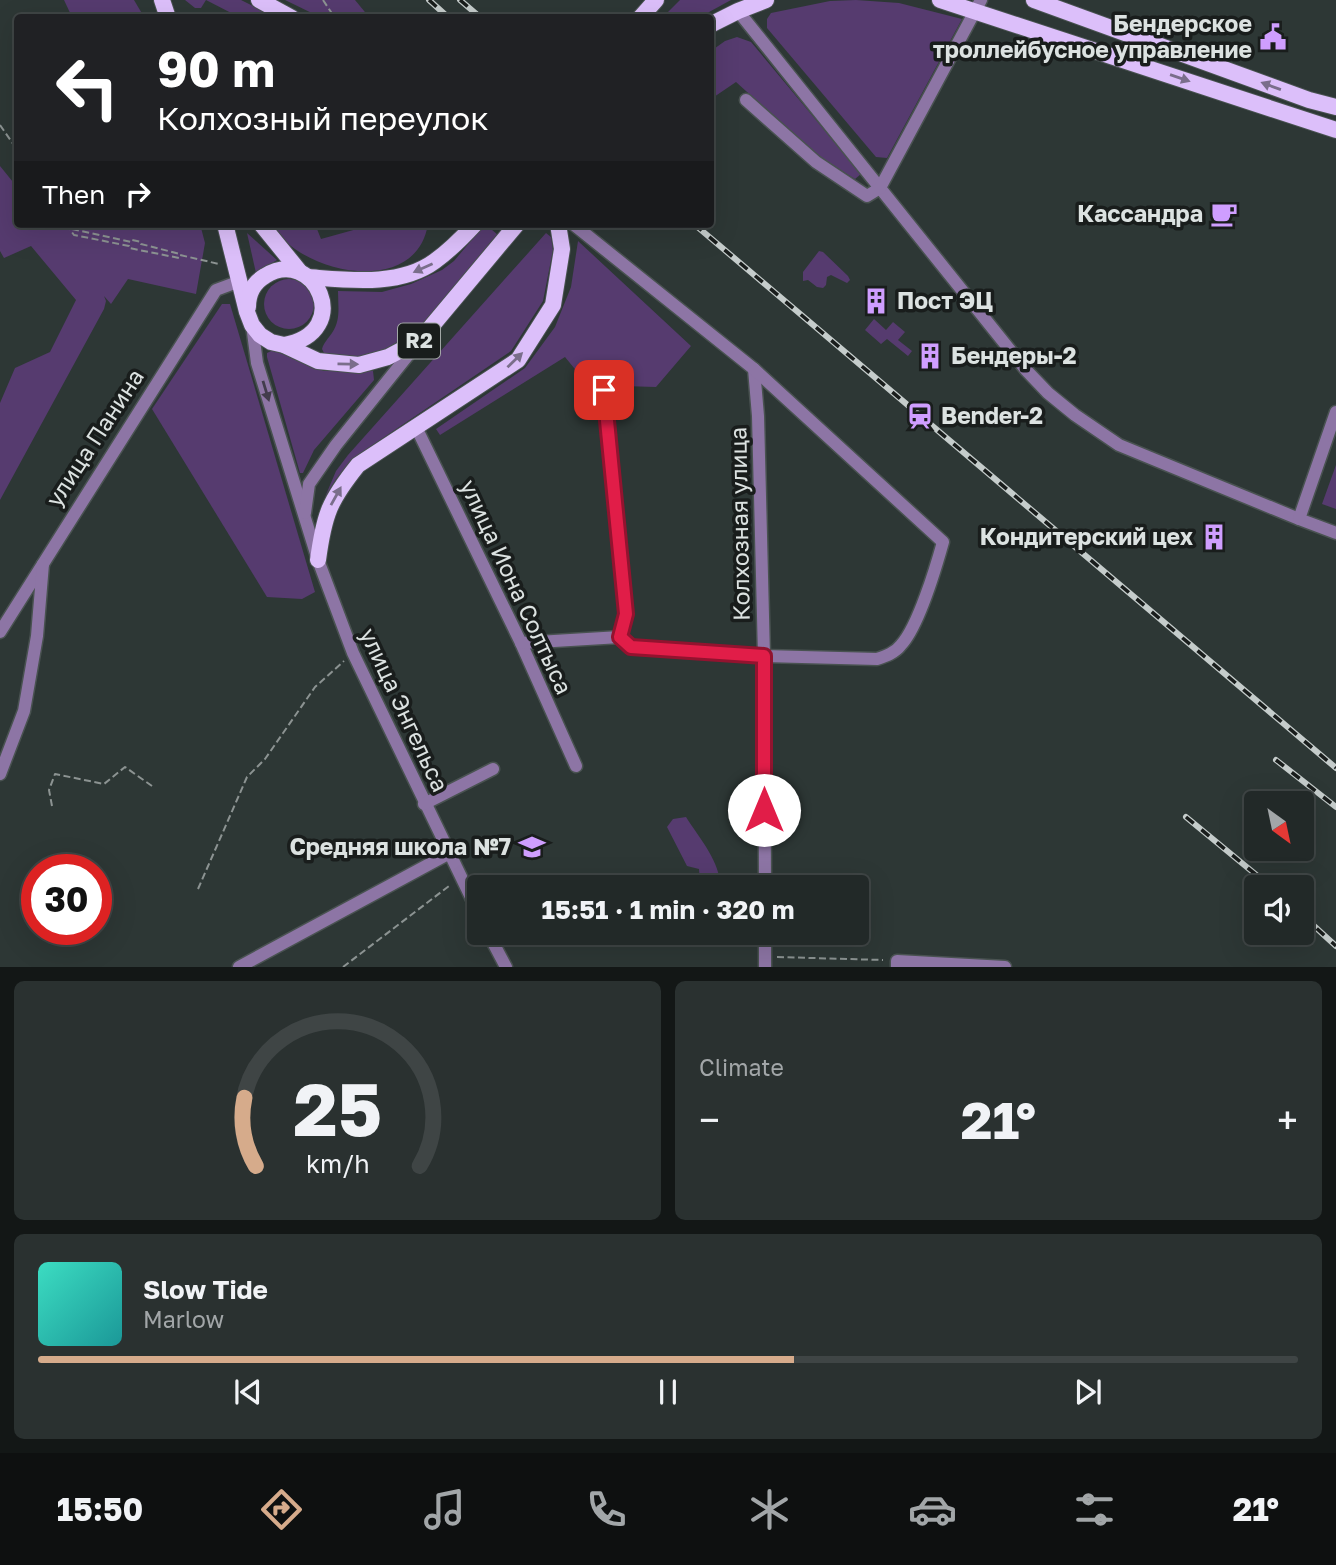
<!DOCTYPE html>
<html lang="en">
<head>
<meta charset="utf-8">
<style>
	:root { --surface:#222928; --page:#2a3130; --text:#f1f3f6; --muted:#a2a6a8; --line:#3f4545; --accent:#d6ab8b }
	body { margin:0; font-family:"Golos Text",sans-serif; background:var(--page); color:var(--text); height:100vh; display:flex; flex-direction:column; font-size:26px; white-space:nowrap }
	* { box-sizing:border-box; margin:0 }
	p { font-size:23px; color:var(--muted) }
	.icon { flex:none; width:38px; height:38px; fill:none; stroke:currentColor; stroke-width:2; stroke-linecap:round; stroke-linejoin:round }
	.map { position:relative; height:967px; overflow:hidden }
	.details { display:flex; flex-direction:column; gap:14px; padding:14px; background:#131716; flex:1 }
	.details>* { flex:none }
	.guide { position:absolute; left:14px; top:14px; width:700px; height:214px; border-radius:7px; box-shadow:0 7px 28px #0002,0 0 0 2px var(--line); background:#202124; color:#fff; overflow:hidden }
	.needle { width:46px; rotate:147deg }
	.buttons { position:absolute; left:1244px; top:791px; display:grid; gap:14px }
	.buttons a { display:grid; place-items:center; width:70px; height:70px; border-radius:7px; background:var(--surface); box-shadow:0 7px 28px #0002,0 0 0 2px var(--line); font-size:35px }
	.speed { position:absolute; left:21px; top:854px; display:flex; gap:14px; font-size:35px; font-weight:700; text-align:center }
	.speed>* { display:grid; place-content:center; width:91px; height:91px; border-radius:50%; background:var(--surface); box-shadow:0 7px 28px #0002,0 0 0 2px var(--line); line-height:1 }
	.speed .limit { border:10px solid #d22; background:#fff; color:#111 }
	.pin { position:absolute; display:grid; place-items:center; width:60px; height:60px; color:#fff; margin:-30px; border-radius:14px; box-shadow:0 4px 10px #0006 }
	.me { position:absolute; width:77px; margin:-38px; rotate:0deg; stroke-linejoin:round; filter:drop-shadow(0 0 5px #0008) }
	.turn { display:flex; align-items:center; gap:24px; height:147px; padding:0 28px; font-size:32px }
	.turn .icon { width:91px; height:91px; stroke-width:2.5 }
	.turn b { display:block; font-size:49px; line-height:60px }
	.then { display:flex; align-items:center; height:66px; padding:0 28px; background:#0003; gap:14px; font-size:26px }
	.big { font-size:52px; font-weight:700; line-height:1.1 }
	.details .tile { flex:1; display:flex; flex-direction:column; justify-content:center; gap:10px; min-width:0; padding:0 24px; border-radius:10px; background:var(--page) }
	.details .dial { align-items:center; gap:0 }
	.dial svg { height:182px; overflow:visible; fill:none; stroke:var(--line); stroke-width:7; stroke-linecap:round; text-anchor:middle }
	.dial text { fill:var(--text); stroke:none }
	.song { display:flex; align-items:center; gap:21px }
	.cover { width:84px; height:84px; border-radius:10px; background:linear-gradient(135deg,hsl(170 70% 55%),hsl(180 70% 35%)) }
	.played { height:7px; border-radius:4px; background:linear-gradient(90deg,var(--accent) 60%,var(--line) 60%) }
	.keys { display:flex; justify-content:space-around; direction:ltr }
	.heat { display:flex; justify-content:space-between; align-items:center; font-size:38px; direction:ltr }
	.details .tiles { flex:1; display:grid; gap:14px; grid-template-columns:1fr 1fr }
	.tile:last-child { grid-column:span 2 }
	.trip { position:absolute; left:467px; top:875px; width:402px; height:70px; border-radius:7px; background:var(--surface); box-shadow:0 7px 28px #0002,0 0 0 2px var(--line); font-weight:700; line-height:70px; text-align:center }
	.tab-bar { display:flex; height:112px; justify-content:space-around; align-items:center; background:#0e1010; color:var(--muted) }
	.tab-bar .icon { width:49px; height:49px }
	.tab-bar .selected { color:var(--accent) }
	.tab-bar b { font-size:32px; color:var(--text) }
	.map>svg:first-child { display:block }
	.green { fill:#563b6f }
	.lines { fill:none; stroke-linecap:round; stroke-linejoin:round }
	.minor-casing { stroke:#495251; stroke-width:15 }
	.major-casing { stroke:#495251; stroke-width:18 }
	.path { stroke:#8c9392; stroke-width:2; stroke-dasharray:7 3.5; stroke-linecap:butt }
	.minor { stroke:#8d75a5; stroke-width:12 }
	.major { stroke:#dcbffa; stroke-width:16 }
	.rail-casing { stroke:#c5cccb; stroke-width:6 }
	.rail { stroke:#191d1c; stroke-width:3.5; stroke-dasharray:10; stroke-linecap:butt }
	.oneway { fill:#7a6e8b }
	.oneway2 { fill:#423c4c }
	.route-casing { stroke:#92132f; stroke-width:18 }
	.route { stroke:#e11d48; stroke-width:12 }
	.labels { text-anchor:middle; stroke-width:7; stroke-linejoin:round; paint-order:stroke }
	.shield { fill:#191d1c; stroke:#a2a7a6; stroke-width:2 }
	.shield-label { font-size:21px; font-weight:bold; fill:#dce2e1 }
	.poi-label { font-size:23px; font-weight:bold; fill:#dce2e1; stroke:#191d1c; text-anchor:end }
	.street-label { font-size:23px; fill:#dce2e1; stroke:#191d1c }
</style>
</head>
<body>
<div class="map">
<svg width="1336" height="967" viewBox="0 0 1336 967">
	<rect width="100%" height="100%" fill="#2d3735"/>
	<!-- green -->
	<g class="green">
		<path d="M64 0H134L144 17H72Z"/>
		<path d="M185 0H241L275 17H239L206 0 201 8H195Z"/>
		<path d="M285 0H355L369 17H320Z"/>
		<path d="M680 0H731L700 17H663Z"/>
		<path d="M856 0 899 3 962 19 887 158 876 157 767 28V19L771 13 830 1Z"/>
		<path d="M737 37 751 42 861 174 855 179 818 156 736 82 711 99V51L725 41Z"/>
		<path d="M0 166 17 187 18 224H47L49 227 54 224H200L205 243 196 294 128 279 111 304 104 296 106 301 104 309 0 500V403L15 368 50 352 76 300 31 246 4 258 0 251Z"/>
		<path d="M271 224H315L321 239 375 224H428C416 299 299 274 271 224Z"/>
		<path d="M485 224 498 235C470 270 429 334 388 352 369 361 344 357 324 353L322 349C324 342 328 339 332 333 341 320 338 306 338 291L382 292 411 284 442 270 454 261Z"/>
		<path d="M247 233 277 260 256 273Z"/>
		<path d="M546 233 551 237 553 250 543 301 511 351 352 459 336 479 325 497 336 471 348 455Z"/>
		<path d="M578 241 691 346 656 387 588 385 565 357 440 435 436 429 525 368 555 327 571 287Z"/>
		<path d="M819 251 823 252 848 276 850 280 847 283 831 275 827 277 826 285 823 288 817 287 808 280 803 281V272Z"/>
		<circle cx="289" cy="304" r="25"/>
		<path d="M222 304H230L315 592 302 599 267 597 152 409Z"/>
		<path d="M874 319 886 330 893 322 905 332 898 340 912 351 908 356 887 339 881 344 865 330Z"/>
		<path d="M273 350 324 371H373L374 380 314 450 303 473H300L267 357V353Z"/>
		<path d="M1336 465V509L1322 504Z"/>
		<path d="M686 817C699 838 721 862 720 887H707L700 884 699 869 687 866 667 827 673 819Z"/>
	</g>
	<g class="lines">
		<!-- minor casing -->
		<g class="minor-casing">
			<g id="minor">
				<path d="M738 11 1026 370 1048 393 1075 415 1119 445 1299 519"/>
				<path d="M746 100 816 162 867 196 880 188 981 0"/>
				<path d="M252 325 257 363 318 560 353 653 480 916"/>
				<path d="M754 369 758 416 764 656 765 887"/>
				<path d="M604 390 626 614 620 637"/>
				<path d="M1336 412 1299 519 1336 533"/>
				<path d="M416 427 521 643 576 766"/>
				<path d="M305 513 309 484 336 445 417 344"/>
				<path d="M0 632 216 290 240 281"/>
				<path d="M521 643 620 637 631 647 764 656 877 659C886 656 895 653 901 645 918 627 936 567 943 542L754 369 573 224"/>
				<path d="M0 774 24 711 37 636 43 564"/>
				<path d="M424 804 493 769"/>
				<path d="M488 933 506 967"/>
				<path d="M239 967 448 854"/>
				<path d="M765 967V933"/>
				<path d="M897 967V961L1005 967"/>
			</g>
		</g>
		<!-- major casing -->
		<g class="major-casing">
			<g id="major">
				<path d="M162 0 168 18"/>
				<path d="M259 0 292 18"/>
				<path d="M940 0 1336 130"/>
				<path d="M1034 0 1309 100 1336 107"/>
				<path d="M640 18 656 0"/>
				<path d="M710 25 738 11 766 0"/>
				<path d="M225 224 247 312 252 325 260 335 271 342 284 345 318 361 359 365 388 357 420 340 517 224"/>
				<path d="M261 224 300 272"/>
				<path d="M308 277C348 280 400 287 435 261 449 251 463 237 475 224"/>
				<path d="M248 307C248 294 253 283 265 276 314 245 356 332 284 345"/>
				<path d="M318 560C324 515 329 501 358 465L518 360 553 305 562 249 558 224"/>
			</g>
		</g>
		<!-- path -->
		<g class="path">
			<path d="M323 0 335 18"/>
			<path d="M0 125 18 151"/>
			<path d="M66 224 74 235 129 246V248L179 258 180 255 219 264"/>
			<path d="M72 229 131 242 132 240 141 242V244L180 254"/>
			<path d="M52 806 49 790 55 774 104 784 125 767 152 786"/>
			<path d="M198 889 247 777 265 759 315 687 344 661"/>
			<path d="M777 957 883 960"/>
			<path d="M343 967 449 886"/>
		</g>
		<!-- minor -->
		<use href="#minor" class="minor"/>
		<!-- major -->
		<use href="#major" class="major"/>
		<!-- rail casing -->
		<g class="rail-casing">
			<g id="rail">
				<path d="M429 0 449 18"/>
				<path d="M460 0 481 18"/>
				<path d="M694 224 1336 768"/>
				<path d="M1276 760 1336 807"/>
				<path d="M1186 817 1271 887"/>
				<path d="M1302 915 1336 946"/>
			</g>
		</g>
		<!-- rail -->
		<use href="#rail" class="rail"/>
	</g>
	<!-- one-way arrows -->
	<defs><path id="oneway-solid" d="M-6-.8H1V-3.2L6.5 0L1 3.2V.8H-6Z" transform="scale(1.75)"/></defs>
	<g class="oneway">
		<use href="#oneway-solid" transform="translate(1180 78) rotate(19)"/>
		<use href="#oneway-solid" transform="translate(1271 86) rotate(-160)"/>
		<use href="#oneway-solid" transform="translate(423 268) rotate(156)"/>
		<use href="#oneway-solid" transform="translate(515 360) rotate(-44)"/>
		<use href="#oneway-solid" transform="translate(348 364) rotate(1)"/>
		<use href="#oneway-solid" transform="translate(336 496) rotate(-61)"/>
	</g>
	<use class="oneway2" href="#oneway-solid" transform="translate(266 391) rotate(73)"/>
	<g class="lines">
		<!-- route casing -->
		<g class="route-casing">
			<path id="route" d="M604 390 626 614 620 637 631 647 764 656V810"/>
		</g>
		<!-- route -->
		<use href="#route" class="route"/>
	</g>
	<!-- icons -->
	<defs>
		<g id="civic-bare" transform="scale(2.1)"><path d="M-.6-6.5H3V-4.5H.6V-3L4-1V1h2V6H-6V1h2V-1L-.6-3ZM-1.2 2.5V6h2.4V2.5Z" fill="#cf9eff" stroke="#191d1c" stroke-width="2.5" paint-order="stroke"/></g>
		<g id="cafe-bare" transform="scale(2.1)"><path d="M-5.5-4.5H6V0H3Q3 3.5 0 3.5H-2.5Q-5.5 3.5-5.5 0ZM3-3.2v2h1.7v-2ZM-6 4.5H4V6H-6Z" fill="#cf9eff" stroke="#191d1c" stroke-width="2.5" paint-order="stroke"/></g>
		<g id="building-bare" transform="scale(2.1)"><path d="M-4-6H4V6H1V3H-1V6H-4ZM-2.5-4.3h1.7v1.8h-1.7ZM.8-4.3h1.7v1.8H.8ZM-2.5-1h1.7V.8h-1.7ZM.8-1h1.7V.8H.8Z" fill="#cf9eff" stroke="#191d1c" stroke-width="2.5" paint-order="stroke"/></g>
		<g id="station-bare" transform="scale(2.1)"><path d="M-3-6H3Q5-6 5-4V2Q5 4 3 4L4.5 6H3L1.5 4h-3L-3 6H-4.5L-3 4Q-5 4-5 2V-4Q-5-6-3-6ZM-3.5-4v3h7v-3ZM-3.5 1v1.5H-2V1ZM2 1v1.5H3.5V1Z" fill="#cf9eff" stroke="#191d1c" stroke-width="2.5" paint-order="stroke"/></g>
		<g id="school-bare" transform="scale(2.1)"><path d="M0-5L7-2L0 1L-7-2ZM-4 1L0 2.5L4 1V4Q0 6-4 4Z" fill="#cf9eff" stroke="#191d1c" stroke-width="2.5" paint-order="stroke"/></g>
	</defs>
	<g fill-rule="evenodd">
		<use href="#civic-bare" x="1273" y="37"/>
		<use href="#cafe-bare" x="1224" y="214"/>
		<use href="#building-bare" x="876" y="301"/>
		<use href="#building-bare" x="930" y="356"/>
		<use href="#station-bare" x="920" y="416"/>
		<use href="#building-bare" x="1214" y="537"/>
		<use href="#school-bare" x="532" y="847"/>
	</g>
	<g class="labels">
		<!-- shield labels -->
		<rect class="shield" x="398" y="323.5" width="42" height="35" rx="5"/>
		<g class="shield-label">
			<text x="419" y="348">R2</text>
		</g>
		<!-- poi labels -->
		<g class="poi-label">
			<text x="1252" y="32">Бендерское<tspan x="1252" dy="26">троллейбусное управление</tspan></text>
			<text x="1203" y="222">Кассандра</text>
			<text x="897" y="309" text-anchor="start">Пост ЭЦ</text>
			<text x="951" y="364" text-anchor="start">Бендеры-2</text>
			<text x="941" y="424" text-anchor="start">Bender-2</text>
			<text x="1193" y="545">Кондитерский цех</text>
			<text x="511" y="855">Средняя школа №7</text>
		</g>
		<!-- street labels -->
		<g class="street-label">
			<text transform="translate(95 438) rotate(-57)" y="8">улица Панина</text>
			<text transform="translate(740 524) rotate(-91)" y="8">Колхозная улица</text>
			<text transform="translate(516 587) rotate(65)" y="8">улица Иона Солтыса</text>
			<text transform="translate(404 710) rotate(65)" y="8">улица Энгельса</text>
		</g>
	</g>
</svg>
<div class="buttons">
<a><svg class="needle" viewBox="-14 -14 28 28"><path d="M0-13l5 13h-10z" fill="#e53935"/><path d="M0 13l5-13h-10z" fill="#a2a6a8"/></svg></a>
<a><svg class="icon" aria-label="sound" viewBox="0 0 24 24"><path d="M4 9h4l5-4v14l-5-4H4zM17 9q2 3 0 6"/></svg></a>
</div>
<div class="speed"><div class="limit">30</div></div>
<div class="pin" style="left:604px;top:390px;background:#d93025"><svg class="icon" aria-label="arrive" viewBox="0 0 24 24"><path d="M6 21V4h12l-3 4 3 4H6"/></svg></div>
<svg class="me" style="left:764px;top:810px" viewBox="-20 -20 40 40"><circle r="19" fill="#fff"/><path d="M0-13L10 11 0 6-10 11z" fill="#e11d48"/></svg>
<div class="trip">15:51 · 1 min · 320 m</div>
<div class="guide">
<div class="turn"><svg class="icon" aria-label="left" viewBox="0 0 24 24"><path d="M17 20v-9H6M10 6l-5 5 5 5"/></svg><div><b>90 m</b>Колхозный переулок</div></div>
<div class="then">Then<svg class="icon" aria-label="right" viewBox="0 0 24 24"><path d="M7 20v-9h11M14 6l5 5-5 5"/></svg></div>
</div>
</div>
<section class="details">
<div class="tiles">
<div class="tile dial"><svg viewBox="0 0 100 80">
<path d="M14 69A42 42 0 1 1 86 69"/>
<path d="M14 69A42 42 0 0 1 9 39" stroke="#d6ab8b"/>
<text x="50" y="56" font-size="32" font-weight="700">25</text>
<text x="50" y="72" font-size="11">km/h</text>
</svg></div>
<div class="tile"><p>Climate</p>
<div class="heat"><a>−</a><b class="big">21°</b><a>+</a></div>
</div>
<div class="tile">
<div class="song"><i class="cover"></i><div><b>Slow Tide</b><p>Marlow</p></div></div>
<div class="played"></div>
<div class="keys"><svg class="icon" aria-label="previous" viewBox="0 0 24 24"><path d="M18 5L8 12l10 7zM5 5v14"/></svg><svg class="icon" aria-label="pause" viewBox="0 0 24 24"><path d="M8 5v14M16 5v14"/></svg><svg class="icon" aria-label="next" viewBox="0 0 24 24"><path d="M6 5l10 7-10 7zM19 5v14"/></svg></div>
</div>
</div>
</section>
<nav class="tab-bar">
<b>15:50</b>
<svg class="icon selected" aria-label="directions" viewBox="0 0 24 24"><path d="M12 3l9 9-9 9-9-9zM9 14v-3h6M13 9l2 2-2 2"/></svg>
<svg class="icon" aria-label="music" viewBox="0 0 24 24"><path d="M9 18V5l10-2v13"/><circle cx="6" cy="18" r="3"/><circle cx="16" cy="16" r="3"/></svg>
<svg class="icon" aria-label="phone" viewBox="0 0 24 24"><path d="M5 4h4l2 5-3 2q2 4 5 5l2-3 5 2v4C11 20 4 13 5 4z"/></svg>
<svg class="icon" aria-label="climate" viewBox="0 0 24 24"><path d="M12 3v18M4 7l16 10M4 17L20 7"/></svg>
<svg class="icon" aria-label="car" viewBox="0 0 24 24"><path d="M5 17H2v-5l4-1 3-4h7l3 4 3 1v5h-3M9 17h6M6 11h13"/><circle cx="7" cy="17" r="2"/><circle cx="17" cy="17" r="2"/></svg>
<svg class="icon" aria-label="filters" viewBox="0 0 24 24"><path d="M4 7h16M4 17h16"/><circle cx="9" cy="7" r="2"/><circle cx="15" cy="17" r="2"/></svg>
<b>21°</b>
</nav>
</body>
</html>
